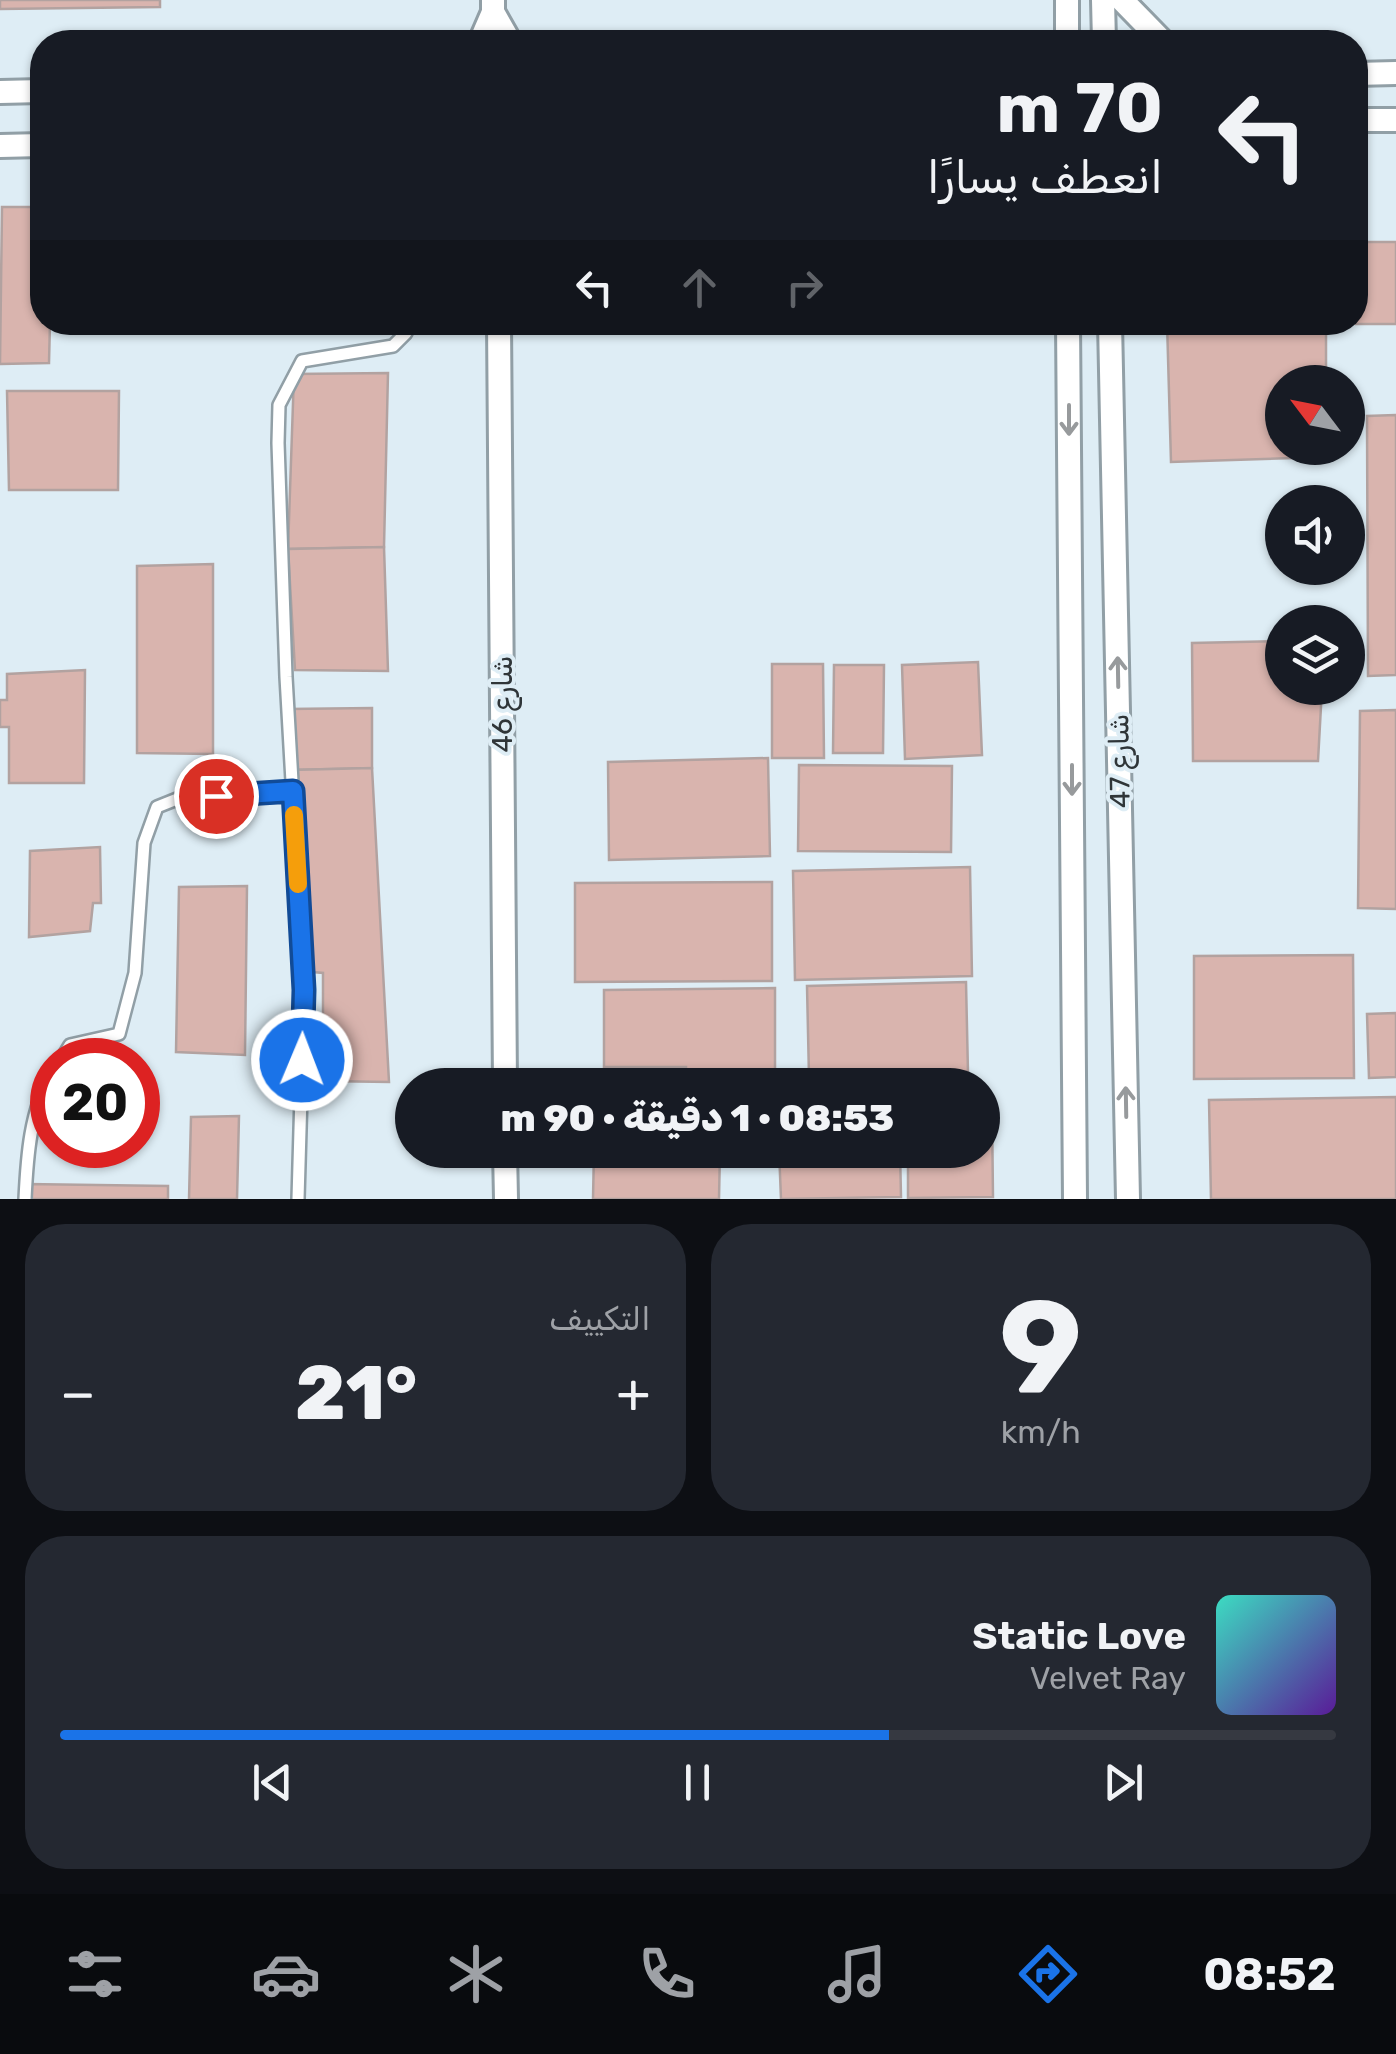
<!DOCTYPE html>
<html lang="ar">
<head>
<meta charset="utf-8">
<style>
	:root { --surface:#171b24; --page:#242831; --text:#f1f3f6; --muted:#9ea1a6; --line:#363941; --accent:#1a73e8 }
	body { margin:0; font-family:Rubik,"Noto Naskh Arabic",sans-serif; background:var(--page); color:var(--text); direction:rtl; height:100vh; display:flex; flex-direction:column; font-size:38px; white-space:nowrap }
	* { box-sizing:border-box; margin:0 }
	p { font-size:32px; color:var(--muted) }
	.icon { flex:none; width:55px; height:55px; fill:none; stroke:currentColor; stroke-width:2; stroke-linecap:round; stroke-linejoin:round }
	.map { position:relative; height:1199px; overflow:hidden; direction:ltr }
	.sheet { display:flex; flex-direction:column; gap:25px; padding:25px; background:#0d0f14; flex:1 }
	.sheet>* { flex:none }
	.guide { position:absolute; left:30px; top:30px; width:1338px; height:305px; border-radius:40px; box-shadow:0 2px 8px #0004; direction:rtl; background:#171b24; color:var(--text); overflow:hidden }
	.needle { width:65px; rotate:302deg }
	.tools { position:absolute; left:1265px; top:365px; display:grid; gap:20px }
	.tools a { display:grid; place-items:center; width:100px; height:100px; border-radius:50%; background:var(--surface); box-shadow:0 2px 8px #0004; font-size:50px }
	.speed { position:absolute; left:30px; top:1038px; display:flex; gap:20px; font-size:50px; font-weight:700; text-align:center }
	.speed>* { display:grid; place-content:center; width:130px; height:130px; border-radius:50%; background:var(--surface); box-shadow:0 2px 8px #0004; line-height:1 }
	.speed .limit { border:15px solid #d22; background:#fff; color:#111 }
	.pin { position:absolute; display:grid; place-items:center; width:85px; height:85px; color:#fff; margin:-42px; border:5px solid #fff; border-radius:50%; box-shadow:0 2px 10px #0007 }
	.me { position:absolute; width:110px; margin:-55px; rotate:1deg; stroke-linejoin:round; filter:drop-shadow(0 0 8px #0008) }
	.turn { display:flex; align-items:center; gap:35px; height:210px; padding:0 40px; font-size:45px }
	.turn .icon { width:130px; height:130px; stroke-width:2.5 }
	.turn b { display:block; font-size:70px; line-height:85px }
	.lanes { display:flex; align-items:center; height:95px; padding:0 40px; background:#0003; justify-content:center; gap:50px; direction:ltr }
	.lanes .off { opacity:.35 }
	.big { font-size:75px; font-weight:800; line-height:1.1 }
	.sheet .tile { flex:1; display:flex; flex-direction:column; justify-content:center; gap:15px; min-width:0; padding:0 35px; border-radius:40px; background:var(--page) }
	.sheet .dial { align-items:center; gap:0 }
	.dial b { font-size:130px; line-height:1 }
	.song { display:flex; align-items:center; gap:30px }
	.cover { width:120px; height:120px; border-radius:15px; background:linear-gradient(135deg,hsl(170 70% 55%),hsl(270 70% 35%)) }
	.played { height:10px; border-radius:5px; background:linear-gradient(90deg,var(--accent) 65%,var(--line) 65%) }
	.keys { display:flex; justify-content:space-around; direction:ltr }
	.heat { display:flex; justify-content:space-between; align-items:center; font-size:55px; direction:ltr }
	.sheet .tiles { flex:1; display:grid; gap:25px; grid-template-columns:1fr 1fr }
	.tile:last-child { grid-column:span 2 }
	.trip { position:absolute; left:395px; top:1068px; width:605px; height:100px; border-radius:50px; background:var(--surface); box-shadow:0 2px 8px #0004; font-weight:800; line-height:100px; text-align:center; direction:rtl }
	.menu { display:flex; height:160px; justify-content:space-around; align-items:center; background:#090b0e; color:var(--muted) }
	.menu .icon { width:70px; height:70px }
	.menu .current { color:var(--accent) }
	.menu b { font-size:45px; color:var(--text) }
	.map>svg:first-child { display:block }
	.building { fill:#d9b4ae; stroke:#b2a2a0; stroke-width:2.5 }
	.lines { fill:none; stroke-linecap:round; stroke-linejoin:round }
	.service-casing { stroke:#919fa6; stroke-width:16 }
	.minor-casing { stroke:#919fa6; stroke-width:28 }
	.service { stroke:#fff; stroke-width:11 }
	.minor { stroke:#fff; stroke-width:22 }
	.oneway { stroke:#979a9c }
	.route-casing { stroke:#114b97; stroke-width:25 }
	.route { stroke:#1a73e8; stroke-width:18 }
	.slow { stroke:#f59e0b; stroke-width:18 }
	.labels { text-anchor:middle; stroke-width:8; stroke-linejoin:round; paint-order:stroke }
	.street-label { font-size:28px; fill:#2f3538; stroke:#deedf5 }
</style>
</head>
<body>
<div class="map">
<svg width="1396" height="1199" viewBox="0 0 1396 1199">
	<rect width="100%" height="100%" fill="#deedf5"/>
	<!-- building -->
	<g class="building">
		<path d="M0 0H160V7L0 9Z"/>
		<path d="M2 207H42V322H50L49 363 0 364Z"/>
		<path d="M1357 242H1396V324H1356Z"/>
		<rect x="274" y="322" width="96" height="2"/>
		<path d="M1167 322H1326V382H1282V448H1326V457L1171 462Z"/>
		<path d="M388 373 384 547 288 549 294 374Z"/>
		<path d="M7 391H119L118 490H9Z"/>
		<path d="M1396 415V675L1368 676 1367 416Z"/>
		<path d="M384 547 388 671 295 670 288 549Z"/>
		<path d="M213 564V754L137 753V566Z"/>
		<path d="M1282 641V688H1322L1318 761H1193L1192 643Z"/>
		<path d="M978 662 982 755 905 759 902 665Z"/>
		<path d="M772 664H823L824 758H772Z"/>
		<path d="M834 665H884L883 753H833Z"/>
		<path d="M85 670 84 783H9V727H0V700H7V674Z"/>
		<path d="M372 708V768L291 770 288 709Z"/>
		<path d="M1396 710V909L1358 908 1360 711Z"/>
		<path d="M768 758 770 856 609 860 608 762Z"/>
		<path d="M799 765 952 766 951 852 798 851Z"/>
		<path d="M372 768 389 1082 323 1081V973L313 972 304 792 293 791 291 770Z"/>
		<path d="M100 847 101 903H93L90 931 29 937 30 851Z"/>
		<path d="M970 867 972 976 795 980 793 871Z"/>
		<path d="M772 882V981L575 982V883Z"/>
		<path d="M247 886 245 1055 176 1052 179 887Z"/>
		<path d="M1353 955 1354 1078 1194 1079V956Z"/>
		<path d="M966 982 968 1073 809 1077 807 986Z"/>
		<path d="M775 988V1084L686 1085V1067H604V990Z"/>
		<path d="M1396 1013V1077L1369 1078 1367 1014Z"/>
		<path d="M1396 1097V1199H1211L1209 1100Z"/>
		<path d="M982 1109H992L993 1197 908 1198V1150H982Z"/>
		<path d="M239 1116 237 1199H189L191 1117Z"/>
		<path d="M594 1150H720L719 1199H593Z"/>
		<path d="M779 1150H900L901 1197 781 1199Z"/>
		<path d="M26 1184 168 1186V1199H25Z"/>
	</g>
	<g class="lines">
		<!-- service casing -->
		<g class="service-casing">
			<g id="service">
				<path d="M61 1060 70 1045 119 1034 135 973 144 843 157 807 177 799 293 791"/>
				<path d="M25 1199C27 1157 30 1110 52 1073"/>
				<path d="M298 1199 304 991 286 677 278 443 279 405 302 361 393 346 406 333 407 322"/>
			</g>
		</g>
		<!-- minor casing -->
		<g class="minor-casing">
			<g id="minor">
				<path d="M1067 0V42"/>
				<path d="M1103 0 1104 42"/>
				<path d="M1122 0 1163 42"/>
				<path d="M493 12 510 42"/>
				<path d="M480 42 493 12V0"/>
				<path d="M1355 74 1396 73"/>
				<path d="M0 92 42 91"/>
				<path d="M1355 120H1396"/>
				<path d="M0 146 42 145"/>
				<path d="M499 322 505 1085"/>
				<path d="M1068 322 1075 1199"/>
				<path d="M1110 322 1128 1199"/>
				<path d="M505 1150 506 1199"/>
			</g>
		</g>
		<!-- service -->
		<use href="#service" class="service"/>
		<!-- minor -->
		<use href="#minor" class="minor"/>
	</g>
	<!-- one-way arrows -->
	<defs><path id="oneway-shaft" d="M-6 0H5M1.5-3L5.5 0L1.5 3" fill="none" stroke-width="1.6" stroke-linecap="round" stroke-linejoin="round" transform="scale(2.5)"/></defs>
	<g class="oneway">
		<use href="#oneway-shaft" transform="translate(1069 420) rotate(90)"/>
		<use href="#oneway-shaft" transform="translate(1118 672) rotate(-91)"/>
		<use href="#oneway-shaft" transform="translate(1072 780) rotate(90)"/>
		<use href="#oneway-shaft" transform="translate(1126 1102) rotate(-91)"/>
	</g>
	<g class="lines">
		<!-- route casing -->
		<g class="route-casing">
			<path id="route" d="M216 796 293 791 304 990 302 1060"/>
		</g>
		<!-- route -->
		<use href="#route" class="route"/>
		<!-- slow -->
		<path class="slow" d="M294 815 298 884"/>
	</g>
	<g class="labels">
		<!-- street labels -->
		<g class="street-label">
			<text transform="translate(502 704) rotate(-90)" y="10">شارع 46</text>
			<text transform="translate(1119 761) rotate(-91)" y="10">شارع 47</text>
		</g>
	</g>
</svg>
<div class="tools">
<a><svg class="needle" viewBox="-14 -14 28 28"><path d="M0-13l5 13h-10z" fill="#e53935"/><path d="M0 13l5-13h-10z" fill="#9ea1a6"/></svg></a>
<a><svg class="icon" aria-label="sound" viewBox="0 0 24 24"><path d="M4 9h4l5-4v14l-5-4H4zM17 9q2 3 0 6"/></svg></a>
<a><svg class="icon" aria-label="layers" viewBox="0 0 24 24"><path d="M12 4l9 5-9 5-9-5zM3 14l9 5 9-5"/></svg></a>
</div>
<div class="speed"><div class="limit">20</div></div>
<div class="pin" style="left:216px;top:796px;background:#d93025"><svg class="icon" aria-label="arrive" viewBox="0 0 24 24"><path d="M6 21V4h12l-3 4 3 4H6"/></svg></div>
<svg class="me" style="left:302px;top:1060px" viewBox="-20 -20 40 40"><circle r="17" fill="#1a73e8" stroke="#fff" stroke-width="3"/><path d="M0-11L8 9 0 5-8 9z" fill="#fff"/></svg>
<div class="trip">08:53 · 1 دقيقة · 90 m</div>
<div class="guide">
<div class="turn"><svg class="icon" aria-label="left" viewBox="0 0 24 24"><path d="M17 20v-9H6M10 6l-5 5 5 5"/></svg><div><b>70 m</b>انعطف يسارًا</div></div>
<div class="lanes"><svg class="icon" aria-label="left" viewBox="0 0 24 24"><path d="M17 20v-9H6M10 6l-5 5 5 5"/></svg><svg class="icon off" aria-label="ahead" viewBox="0 0 24 24"><path d="M12 20V5M6 11l6-6 6 6"/></svg><svg class="icon off" aria-label="right" viewBox="0 0 24 24"><path d="M7 20v-9h11M14 6l5 5-5 5"/></svg></div>
</div>
</div>
<section class="sheet">
<div class="tiles">
<div class="tile dial"><b>9</b><p>km/h</p></div>
<div class="tile"><p>التكييف</p>
<div class="heat"><a>−</a><b class="big">21°</b><a>+</a></div>
</div>
<div class="tile">
<div class="song"><i class="cover"></i><div><b>Static Love</b><p>Velvet Ray</p></div></div>
<div class="played"></div>
<div class="keys"><svg class="icon" aria-label="previous" viewBox="0 0 24 24"><path d="M18 5L8 12l10 7zM5 5v14"/></svg><svg class="icon" aria-label="pause" viewBox="0 0 24 24"><path d="M8 5v14M16 5v14"/></svg><svg class="icon" aria-label="next" viewBox="0 0 24 24"><path d="M6 5l10 7-10 7zM19 5v14"/></svg></div>
</div>
</div>
</section>
<nav class="menu">
<b>08:52</b>
<svg class="icon current" aria-label="directions" viewBox="0 0 24 24"><path d="M12 3l9 9-9 9-9-9zM9 14v-3h6M13 9l2 2-2 2"/></svg>
<svg class="icon" aria-label="music" viewBox="0 0 24 24"><path d="M9 18V5l10-2v13"/><circle cx="6" cy="18" r="3"/><circle cx="16" cy="16" r="3"/></svg>
<svg class="icon" aria-label="phone" viewBox="0 0 24 24"><path d="M5 4h4l2 5-3 2q2 4 5 5l2-3 5 2v4C11 20 4 13 5 4z"/></svg>
<svg class="icon" aria-label="climate" viewBox="0 0 24 24"><path d="M12 3v18M4 7l16 10M4 17L20 7"/></svg>
<svg class="icon" aria-label="car" viewBox="0 0 24 24"><path d="M5 17H2v-5l4-1 3-4h7l3 4 3 1v5h-3M9 17h6M6 11h13"/><circle cx="7" cy="17" r="2"/><circle cx="17" cy="17" r="2"/></svg>
<svg class="icon" aria-label="filters" viewBox="0 0 24 24"><path d="M4 7h16M4 17h16"/><circle cx="9" cy="7" r="2"/><circle cx="15" cy="17" r="2"/></svg>
</nav>
</body>
</html>
